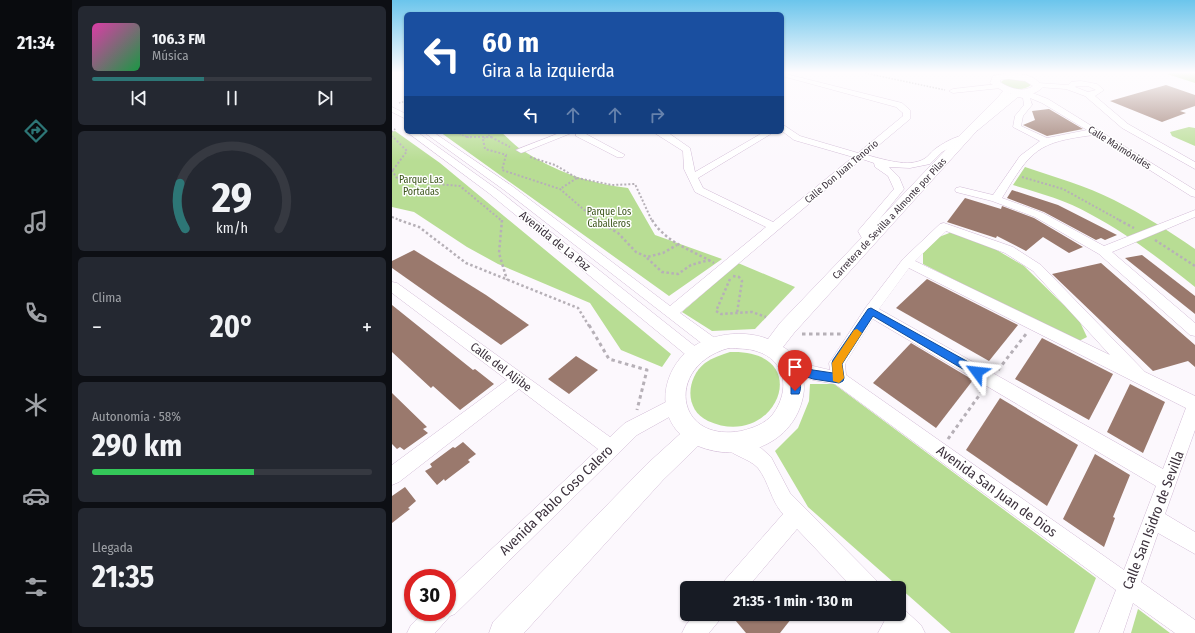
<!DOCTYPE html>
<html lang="es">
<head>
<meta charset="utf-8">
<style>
	:root { --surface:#171b24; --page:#242831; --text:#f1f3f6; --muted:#9ea1a6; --line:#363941; --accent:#2d7676 }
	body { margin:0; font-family:"Fira Sans Condensed",sans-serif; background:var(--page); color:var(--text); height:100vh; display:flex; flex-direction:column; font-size:15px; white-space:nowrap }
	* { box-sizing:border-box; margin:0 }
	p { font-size:13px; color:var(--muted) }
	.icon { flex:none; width:22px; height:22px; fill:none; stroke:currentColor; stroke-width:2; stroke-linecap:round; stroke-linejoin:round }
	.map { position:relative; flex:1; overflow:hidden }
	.sheet { display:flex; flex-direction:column; gap:6px; padding:6px; background:#0d0f14; width:320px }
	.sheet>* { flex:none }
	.hud { position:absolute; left:12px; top:12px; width:380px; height:122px; border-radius:6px; box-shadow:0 1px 3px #0004; background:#1a4fa0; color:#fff; overflow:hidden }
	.speed { position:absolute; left:12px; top:569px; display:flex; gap:8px; font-size:20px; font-weight:700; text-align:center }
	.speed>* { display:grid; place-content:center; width:52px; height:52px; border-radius:50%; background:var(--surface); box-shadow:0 1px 3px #0004; line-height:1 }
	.speed .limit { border:6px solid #d22; background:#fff; color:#111 }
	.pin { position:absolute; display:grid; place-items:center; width:34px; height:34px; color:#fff; margin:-41px -17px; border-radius:50% 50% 50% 0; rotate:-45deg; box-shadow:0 0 4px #0007 }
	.pin .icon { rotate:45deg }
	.me { position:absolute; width:44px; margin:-22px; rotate:300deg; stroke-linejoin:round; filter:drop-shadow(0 0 3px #0008) }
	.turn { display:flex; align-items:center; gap:14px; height:84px; padding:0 12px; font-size:18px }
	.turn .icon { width:52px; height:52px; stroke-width:2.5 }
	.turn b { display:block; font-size:28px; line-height:34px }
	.lanes { display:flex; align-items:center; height:38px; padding:0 12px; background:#0003; justify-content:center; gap:20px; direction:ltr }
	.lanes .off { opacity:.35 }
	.big { font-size:30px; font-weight:700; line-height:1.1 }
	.sheet .card { flex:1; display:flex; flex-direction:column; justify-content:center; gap:6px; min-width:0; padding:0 14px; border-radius:6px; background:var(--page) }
	.sheet .dial { align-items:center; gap:0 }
	.dial svg { height:104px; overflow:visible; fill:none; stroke:var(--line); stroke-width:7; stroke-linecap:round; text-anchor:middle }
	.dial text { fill:var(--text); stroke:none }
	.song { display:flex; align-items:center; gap:12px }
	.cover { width:48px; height:48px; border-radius:6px; background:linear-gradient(135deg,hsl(320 70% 55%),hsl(140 70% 35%)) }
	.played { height:4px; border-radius:2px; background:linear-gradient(90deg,var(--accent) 40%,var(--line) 40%) }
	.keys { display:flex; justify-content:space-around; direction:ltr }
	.heat { display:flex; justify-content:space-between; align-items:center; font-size:22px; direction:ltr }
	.charge { height:6px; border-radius:3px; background:linear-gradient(90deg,#34c759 58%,var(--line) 0) }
	.trip { position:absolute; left:288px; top:581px; width:226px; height:40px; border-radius:6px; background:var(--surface); box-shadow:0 1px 3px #0004; font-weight:700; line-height:40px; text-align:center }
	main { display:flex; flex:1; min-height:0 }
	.dock { display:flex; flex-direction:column; width:72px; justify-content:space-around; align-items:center; background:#090b0e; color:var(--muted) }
	.dock .icon { width:28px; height:28px }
	.dock .selected { color:var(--accent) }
	.dock b { font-size:18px; color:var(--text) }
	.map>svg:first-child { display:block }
	.green { fill:#b8dd94 }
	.building { fill:#9a796d }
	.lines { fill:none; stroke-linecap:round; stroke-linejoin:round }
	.minor-casing { stroke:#d2bbd6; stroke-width:1 }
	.major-casing { stroke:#d2bbd6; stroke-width:1 }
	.path-far3 { stroke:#b6b0b7; stroke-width:1.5; stroke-dasharray:1.5 1.5; stroke-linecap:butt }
	.path-far2 { stroke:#b6b0b7; stroke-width:2; stroke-dasharray:2 2; stroke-linecap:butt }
	.path-far1 { stroke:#b6b0b7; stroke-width:2.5; stroke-dasharray:2.5 2.5; stroke-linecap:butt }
	.path { stroke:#b6b0b7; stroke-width:3; stroke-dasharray:3.5 3.5; stroke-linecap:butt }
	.minor { fill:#fff; fill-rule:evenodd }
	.major { fill:#fff; fill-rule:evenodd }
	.route { fill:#1a73e8; stroke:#114b97 }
	.slow { fill:#f59e0b }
	.labels { text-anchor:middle; stroke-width:3; stroke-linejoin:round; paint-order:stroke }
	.far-street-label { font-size:10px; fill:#3b313c; stroke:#fff }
	.far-park-label { font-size:10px; fill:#395317; stroke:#fff }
	.street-label { font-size:12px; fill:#3b313c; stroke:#fff }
	.near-street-label { font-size:14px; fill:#3b313c; stroke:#fff }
</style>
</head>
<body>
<main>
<nav class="dock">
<b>21:34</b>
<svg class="icon selected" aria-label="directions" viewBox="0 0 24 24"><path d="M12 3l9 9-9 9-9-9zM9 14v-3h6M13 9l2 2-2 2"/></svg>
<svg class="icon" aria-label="music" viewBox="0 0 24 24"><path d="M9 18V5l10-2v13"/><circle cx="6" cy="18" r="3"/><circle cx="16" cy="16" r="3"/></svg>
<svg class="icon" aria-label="phone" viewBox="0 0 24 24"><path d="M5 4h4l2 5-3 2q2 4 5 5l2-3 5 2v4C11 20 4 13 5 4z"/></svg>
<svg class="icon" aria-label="climate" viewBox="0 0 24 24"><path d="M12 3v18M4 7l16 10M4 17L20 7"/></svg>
<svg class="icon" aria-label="car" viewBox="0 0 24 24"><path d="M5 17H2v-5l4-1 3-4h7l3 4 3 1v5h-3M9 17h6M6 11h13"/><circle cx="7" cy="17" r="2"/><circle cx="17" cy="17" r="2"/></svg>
<svg class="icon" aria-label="filters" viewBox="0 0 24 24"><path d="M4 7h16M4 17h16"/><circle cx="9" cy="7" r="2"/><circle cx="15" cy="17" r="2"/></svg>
</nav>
<section class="sheet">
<div class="card">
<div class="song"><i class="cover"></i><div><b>106.3 FM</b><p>Música</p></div></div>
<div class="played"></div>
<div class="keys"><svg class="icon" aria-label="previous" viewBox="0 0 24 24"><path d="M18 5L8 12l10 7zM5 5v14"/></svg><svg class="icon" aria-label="pause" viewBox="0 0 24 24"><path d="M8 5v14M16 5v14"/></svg><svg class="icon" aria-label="next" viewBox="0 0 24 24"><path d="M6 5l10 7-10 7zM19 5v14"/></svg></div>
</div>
<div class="card dial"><svg viewBox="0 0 100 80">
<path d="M14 69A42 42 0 1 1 86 69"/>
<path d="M14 69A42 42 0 0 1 10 34" stroke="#2d7676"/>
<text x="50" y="56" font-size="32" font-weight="700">29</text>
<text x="50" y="72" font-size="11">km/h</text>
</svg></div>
<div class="card"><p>Clima</p>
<div class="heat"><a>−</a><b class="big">20°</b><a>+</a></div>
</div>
<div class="card"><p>Autonomía · 58%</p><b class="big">290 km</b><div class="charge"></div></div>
<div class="card"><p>Llegada</p><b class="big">21:35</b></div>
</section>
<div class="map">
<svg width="803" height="633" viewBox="0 0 803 633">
	<rect width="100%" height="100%" fill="#fcf8fd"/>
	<!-- green -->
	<g class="green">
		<path d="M779 73H803V83L775 74Z"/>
		<path d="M614 78 633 80 639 85C631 92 616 89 609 82Z"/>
		<path d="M797 127 803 128V146L780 136 778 132Z"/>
		<path d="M3 131 48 163 279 354 270 367 229 350 198 303 106 264 75 247 22 212 0 207V132Z"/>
		<path d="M48 132H109C116 138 122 145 130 150 162 171 198 184 236 188L263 235 330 259 277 296Z"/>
		<path d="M633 167C663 177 694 186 722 200 750 214 777 231 803 249V287C769 260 736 234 698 214 674 200 647 193 621 185Z"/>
		<path d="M560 232 603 249 632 266 687 320 695 337 685 342 531 264V252L547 237Z"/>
		<path d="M346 263 403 287 363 329 320 331 290 312Z"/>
		<path d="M338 352C426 349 384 452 316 421 292 410 294 378 313 363 320 358 329 355 338 352Z"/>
		<path d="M418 384H442L704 578 682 633H559L416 507 383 451 406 428 417 401Z"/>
		<path d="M746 609 778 633H739Z"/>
	</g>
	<!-- building -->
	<g class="building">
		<path d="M774 85 803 95V106L788 111 794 113 770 122 718 101Z"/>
		<path d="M657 109 691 129 655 136 631 125 643 120 640 111Z"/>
		<path d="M620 190 666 205 725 235 713 240 709 238 704 240 652 212 615 198Z"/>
		<path d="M573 198 609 209 610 206 642 218 691 247 677 253 651 237 634 251 605 236 604 238 555 222Z"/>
		<path d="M22 250 94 295 137 325 109 345 0 268V261Z"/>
		<path d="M750 255 803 296V314L733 258Z"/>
		<path d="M709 263 803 345V367L796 361 761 371 660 274Z"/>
		<path d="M535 279 626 325 597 361 504 308Z"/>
		<path d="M0 305 81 370 83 369 102 384 68 410 41 386 39 388 0 352Z"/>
		<path d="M650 338 721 374 697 420 623 379Z"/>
		<path d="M519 343 581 380 544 428 481 383Z"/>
		<path d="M184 356 206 370 177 394 156 379Z"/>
		<path d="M738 384 773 402 751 453 715 432Z"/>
		<path d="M0 393 35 427 31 429 36 433 12 450 8 447 5 449 0 444Z"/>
		<path d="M608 398 686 445 655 506 574 450Z"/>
		<path d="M71 442 84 454 76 460 78 462 53 481 52 479 45 485 33 471 40 467 38 464 61 447 63 448Z"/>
		<path d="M703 454 738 475 721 517 723 518 712 547 671 519Z"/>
		<path d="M13 487 24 501 16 508 18 509 0 523V496Z"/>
		<path d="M338 614H403L388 633H354Z"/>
	</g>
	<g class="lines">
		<!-- minor casing -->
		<g class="minor-casing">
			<g id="minor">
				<path d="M390 73 510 103 518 110V119L475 155C490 159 517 168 532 159 536 157 539 152 543 149 550 144 566 134 574 136L575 138 550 152 538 164 518 168 497 167 507 177 512 189 478 231 482 239 476 243 472 242 466 231 502 189 496 176 483 167 482 163 470 159 288 313 327 341 329 345 327 349 322 351 317 349 112 190 33 133 41 132 120 186 278 306 374 227 303 192 292 169 291 151 261 132H275L298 148 303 172 372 132H382L306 178 311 188 381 222 461 157 402 140 390 131V124L408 136 466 153 511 116V113L504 107 390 76Z"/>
				<path d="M689 81 705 84 712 90 703 96 736 124 803 162V169L730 128 693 96 674 89 646 87 642 85 646 83 676 85 679 82ZM684 86H696L704 90 696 92 683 87Z"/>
				<path d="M606 84 610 86 609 88 561 93 557 91 561 89Z"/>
				<path d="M627 90H633L656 99 803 190V197L799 196 702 135C645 142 639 150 610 198L651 213 712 246 803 210V217L720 252 803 323V336L798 335 707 254 643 217 600 201 564 192 563 190 564 188 568 187 601 195 628 156 648 141 621 127 623 116 632 105 631 98 626 97 586 130H580L579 128 617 94ZM638 98 650 103 695 130 655 138 629 126 631 116 640 105Z"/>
				<path d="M0 107 14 114V119L0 112Z"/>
				<path d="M15 132H25L106 190 309 351 312 355 309 359 304 361 299 359 98 194Z"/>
				<path d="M170 132H182L132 152 129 153 124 150Z"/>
				<path d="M184 132H195L194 134 233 155 231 157H225L184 136Z"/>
				<path d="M552 223 621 247 649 265 753 372 803 396V430L773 514 803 532V554L766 533 749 582 803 620V633H783L741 603 731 633H707L724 590 443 384 421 380 394 371 391 367 394 363C402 360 427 368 438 370L437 363 440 359 474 307 511 259 548 224ZM554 231 613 253 641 271 718 355 523 261ZM517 268 794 408 771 469 487 309ZM481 319 764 486 732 570 454 375 453 364Z"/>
				<path d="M0 282 5 283 218 437 233 423 276 401 282 399 288 401 290 406 288 411 245 435 63 614 58 616 43 633H15L19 625 32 612H55V591L206 449 127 389 7 482 0 485V465L115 380 0 293Z"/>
				<path d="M340 435 369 448 379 457 398 493 484 580 487 588H461L405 529 355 588H330L333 580 391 514C379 501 377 482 366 468 356 457 337 456 331 443L334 437Z"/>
				<path d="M507 605 529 625 533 633H486L493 620 491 614H507Z"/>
				<path d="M303 614H329L326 622 317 633H290L294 625Z"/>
			</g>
		</g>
		<!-- major casing -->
		<g class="major-casing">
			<path id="major" d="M617 73C631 74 643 75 651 87 643 96 630 96 619 93L402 333 391 347C397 350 400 355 403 360 412 373 414 387 410 401 398 446 347 463 306 446L271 480 132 633H97L101 622 255 464 288 434C262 408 273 365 302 346 323 333 353 330 376 339L388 323 567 136 607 96 611 91 598 83 601 76ZM617 79 633 81 641 86C631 93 617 88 608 82V80ZM337 348C346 349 356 348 364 351 395 360 398 391 381 414 373 424 361 428 349 431 282 443 273 365 337 348Z"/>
		</g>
		<!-- path-far3 -->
		<g class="path-far3">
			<path d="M473 73 553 90"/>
			<path d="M7 103 14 101"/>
			<path d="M0 132 4 128"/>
			<path d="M65 132 72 136 79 138"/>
			<path d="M0 136 2 138"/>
			<path d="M99 137 101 138"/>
			<path d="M92 138 99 137 93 132"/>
		</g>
		<!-- path-far2 -->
		<g class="path-far2">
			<path d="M74 137H99"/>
			<path d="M99 137 118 147"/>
			<path d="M91 139 93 149 115 155"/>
			<path d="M114 155 110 170 168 189 205 221"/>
			<path d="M138 157 163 165 185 178 168 189"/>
			<path d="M0 170 4 177 10 181 68 186 110 221"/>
			<path d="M1 170 15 151 1 137"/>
			<path d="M630 177 671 189 729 221"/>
			<path d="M185 178 220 185 243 184 260 221"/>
			<path d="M0 217 10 221"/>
		</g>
		<!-- path-far1 -->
		<g class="path-far1">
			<path d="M7 220 27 227 74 263 186 308 197 326"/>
			<path d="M110 220 107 253 115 280"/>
			<path d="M204 220 226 233 244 252 255 257 271 253 285 245"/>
			<path d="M260 220C274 243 300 250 322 263"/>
			<path d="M727 220 742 228"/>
			<path d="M763 240 803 266"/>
			<path d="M255 258 270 272 286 274 299 265 317 260"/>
			<path d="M341 276 347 277 350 281 345 313"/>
			<path d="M338 279 324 311 329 314 360 312 374 317"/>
		</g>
		<!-- path -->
		<g class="path">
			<path d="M197 325 217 359 255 370 245 410"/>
			<path d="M410 334H449"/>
			<path d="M606 370 634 334"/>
			<path d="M556 439 591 390"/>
		</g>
		<!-- minor -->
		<use href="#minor" class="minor"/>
		<!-- major -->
		<use href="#major" class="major"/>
	</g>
	<!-- sky -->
	<linearGradient id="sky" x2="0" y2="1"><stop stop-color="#6bc5ec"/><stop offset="0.45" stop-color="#fefcfe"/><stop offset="1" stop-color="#fefcfe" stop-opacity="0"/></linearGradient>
	<rect width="803" height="161" fill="url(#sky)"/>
	<!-- route -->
	<path class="route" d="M479 308 589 369 590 372 589 375H581L481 316 450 364 452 378 451 381 447 383 421 379 406 374C408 381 410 387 407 394H399V382L394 367 395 365 399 363 421 370 441 373 440 363 441 360 476 309Z"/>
	<!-- slow -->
	<path class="slow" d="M465 329 470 333 450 364 452 378 447 383 441 381 440 363 462 330Z"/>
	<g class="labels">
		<!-- far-street labels -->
		<g class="far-street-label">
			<text transform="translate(728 147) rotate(32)" y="4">Calle Maimónides</text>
			<text transform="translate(449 171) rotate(-40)" y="4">Calle Don Juan Tenorio</text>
			<text transform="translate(497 218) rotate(-47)" y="4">Carretera de Sevilla a Almonte por Pilas</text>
		</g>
		<!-- far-park labels -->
		<g class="far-park-label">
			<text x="29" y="183">Parque Las<tspan x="29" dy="12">Portadas</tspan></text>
			<text x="217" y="215">Parque Los<tspan x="217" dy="12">Caballeros</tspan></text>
		</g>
		<!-- street labels -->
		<g class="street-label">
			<text transform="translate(163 241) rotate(39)" y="4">Avenida de La Paz</text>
			<text transform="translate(109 367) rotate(37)" y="4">Calle del Aljibe</text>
		</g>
		<!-- near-street labels -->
		<g class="near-street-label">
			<text transform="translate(605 491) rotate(36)" y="5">Avenida San Juan de Dios</text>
			<text transform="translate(164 500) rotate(-44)" y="5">Avenida Pablo Coso Calero</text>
			<text transform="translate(761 520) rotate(-69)" y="5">Calle San Isidro de Sevilla</text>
		</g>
	</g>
</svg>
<div class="speed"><div class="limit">30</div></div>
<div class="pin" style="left:403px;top:391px;background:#d93025"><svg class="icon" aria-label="arrive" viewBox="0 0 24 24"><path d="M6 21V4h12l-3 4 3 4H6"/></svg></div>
<svg class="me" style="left:585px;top:372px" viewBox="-20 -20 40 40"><path d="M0-17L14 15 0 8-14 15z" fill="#1a73e8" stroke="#fff" stroke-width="4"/></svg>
<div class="trip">21:35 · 1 min · 130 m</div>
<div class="hud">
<div class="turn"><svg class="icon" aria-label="left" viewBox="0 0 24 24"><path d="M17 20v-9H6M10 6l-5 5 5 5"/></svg><div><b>60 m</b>Gira a la izquierda</div></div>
<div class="lanes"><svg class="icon" aria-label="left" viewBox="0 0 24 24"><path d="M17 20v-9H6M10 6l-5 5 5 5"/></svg><svg class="icon off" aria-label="ahead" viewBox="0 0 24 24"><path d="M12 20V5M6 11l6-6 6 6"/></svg><svg class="icon off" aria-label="ahead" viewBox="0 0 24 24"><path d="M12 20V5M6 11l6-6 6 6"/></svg><svg class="icon off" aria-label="right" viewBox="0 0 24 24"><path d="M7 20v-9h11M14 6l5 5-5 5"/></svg></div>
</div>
</div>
</main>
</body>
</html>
